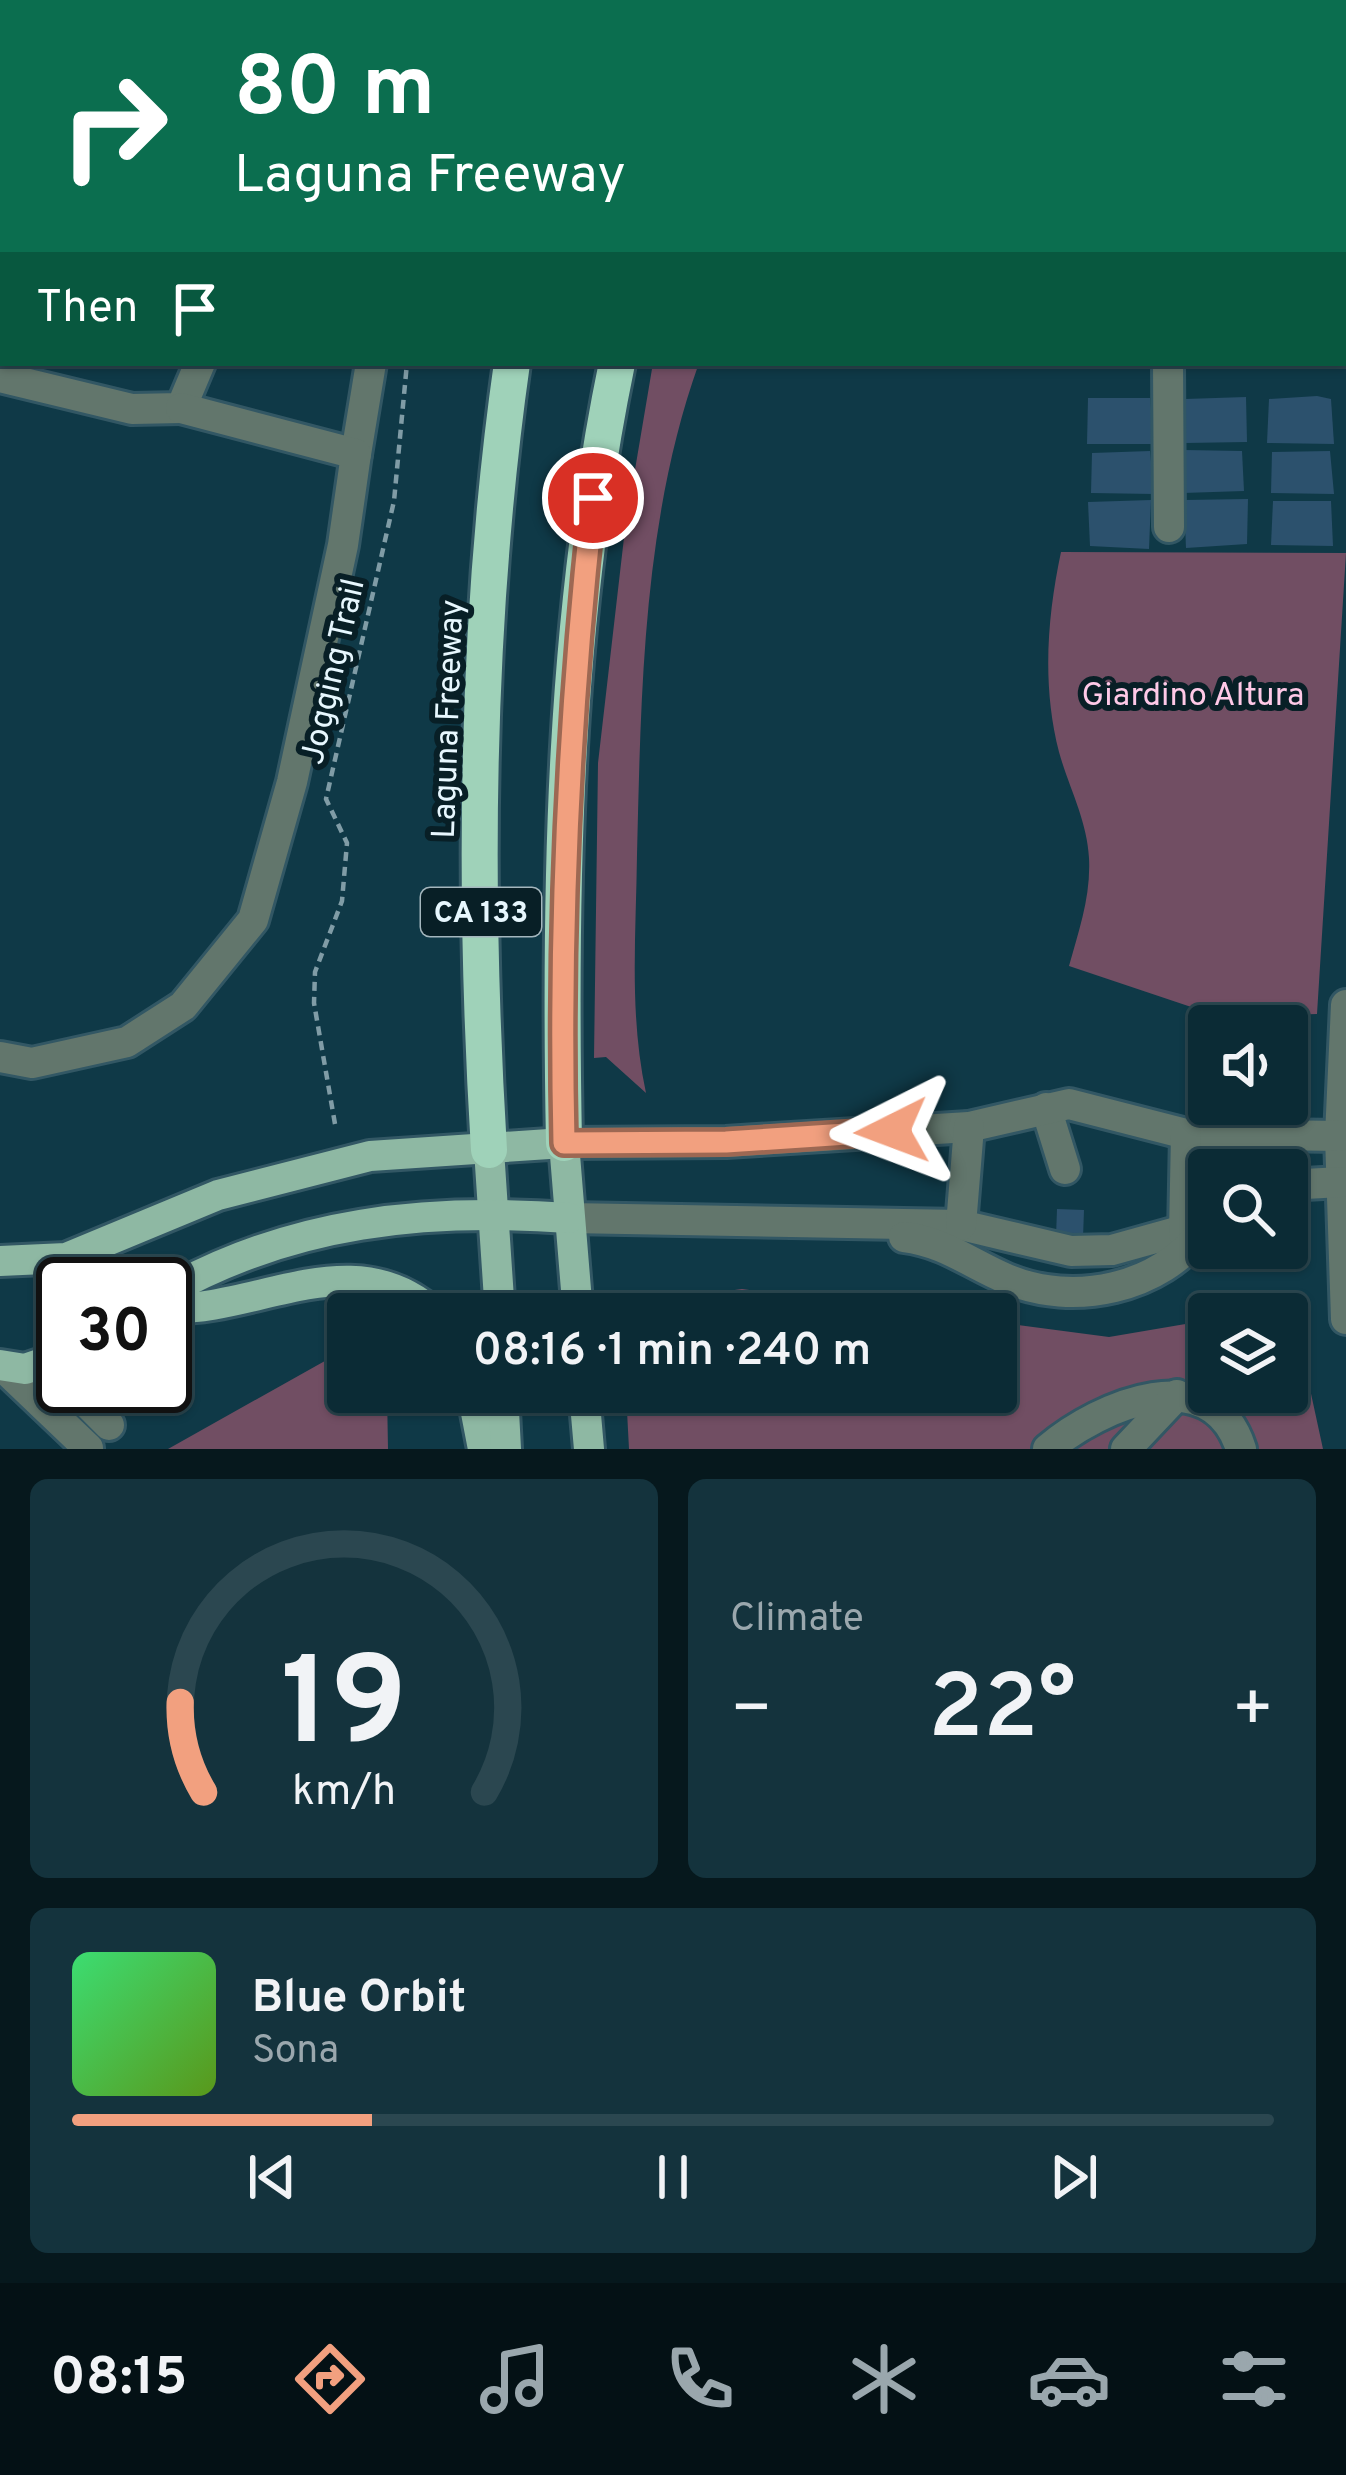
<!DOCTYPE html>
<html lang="en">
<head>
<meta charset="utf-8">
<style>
	:root { --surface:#0b2b35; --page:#14333d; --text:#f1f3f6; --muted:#9aa7ad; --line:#2b4750; --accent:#f2a07f }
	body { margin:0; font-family:Overpass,sans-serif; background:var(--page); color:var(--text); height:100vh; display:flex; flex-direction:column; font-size:45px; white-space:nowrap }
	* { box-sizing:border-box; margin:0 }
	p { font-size:39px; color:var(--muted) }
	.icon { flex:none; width:66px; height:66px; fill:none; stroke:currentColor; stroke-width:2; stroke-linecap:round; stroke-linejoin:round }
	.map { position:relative; height:1449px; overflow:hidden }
	.details { display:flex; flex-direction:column; gap:30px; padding:30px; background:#06181d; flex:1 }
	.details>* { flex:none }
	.hud { position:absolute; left:0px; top:0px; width:1347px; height:366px; box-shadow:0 3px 9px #0004,0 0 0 3px var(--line); background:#0b6e4f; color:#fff; overflow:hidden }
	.fabs { position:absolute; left:1188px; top:1005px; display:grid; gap:24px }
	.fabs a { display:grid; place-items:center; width:120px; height:120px; border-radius:12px; background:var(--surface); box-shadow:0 3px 9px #0004,0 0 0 3px var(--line); font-size:60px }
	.speed { position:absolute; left:36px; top:1257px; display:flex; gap:24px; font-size:60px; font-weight:700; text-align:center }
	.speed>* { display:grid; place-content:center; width:156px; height:156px; border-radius:50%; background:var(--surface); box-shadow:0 3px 9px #0004,0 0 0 3px var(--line); line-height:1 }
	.speed .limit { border:6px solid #111; border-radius:18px; background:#fff; color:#111 }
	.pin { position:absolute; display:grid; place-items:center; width:102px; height:102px; color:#fff; margin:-51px; border:6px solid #fff; border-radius:50%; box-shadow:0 3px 12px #0007 }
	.me { position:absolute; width:132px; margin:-66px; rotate:267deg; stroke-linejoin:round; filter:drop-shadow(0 0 9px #0008) }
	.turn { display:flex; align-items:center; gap:42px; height:252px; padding:0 36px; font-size:54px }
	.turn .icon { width:156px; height:156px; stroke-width:2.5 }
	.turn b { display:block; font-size:84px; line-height:102px }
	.then { display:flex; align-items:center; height:114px; padding:0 36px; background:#0003; gap:24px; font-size:45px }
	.big { font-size:90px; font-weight:600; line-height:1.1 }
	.details .tile { flex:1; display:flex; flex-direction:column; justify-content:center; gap:18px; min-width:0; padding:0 42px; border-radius:18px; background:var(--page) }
	.details .dial { align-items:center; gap:0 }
	.dial svg { height:312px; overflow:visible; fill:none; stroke:var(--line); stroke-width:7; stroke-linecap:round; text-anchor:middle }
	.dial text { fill:var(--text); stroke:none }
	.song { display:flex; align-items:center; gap:36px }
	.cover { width:144px; height:144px; border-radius:18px; background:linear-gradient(135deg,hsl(140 70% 55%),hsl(90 70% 35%)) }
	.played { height:12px; border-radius:6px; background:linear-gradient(90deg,var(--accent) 25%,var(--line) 25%) }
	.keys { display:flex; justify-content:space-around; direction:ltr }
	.heat { display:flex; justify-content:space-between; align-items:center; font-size:66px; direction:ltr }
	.details .tiles { flex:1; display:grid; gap:30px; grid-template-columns:1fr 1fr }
	.tile:last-child { grid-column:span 2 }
	.trip { position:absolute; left:327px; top:1293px; width:690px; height:120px; border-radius:12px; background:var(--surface); box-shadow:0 3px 9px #0004,0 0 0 3px var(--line); font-weight:600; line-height:120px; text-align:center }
	.tabs { display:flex; height:192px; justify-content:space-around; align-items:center; background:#041115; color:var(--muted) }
	.tabs .icon { width:84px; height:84px }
	.tabs .current { color:var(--accent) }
	.tabs b { font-size:54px; color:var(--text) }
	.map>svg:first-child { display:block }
	.green { fill:#714e63 }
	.building { fill:#2c516d }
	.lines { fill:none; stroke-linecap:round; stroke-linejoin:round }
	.minor-casing { stroke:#325764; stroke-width:36 }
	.major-casing { stroke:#325764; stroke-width:36 }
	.highway-casing { stroke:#325764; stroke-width:42 }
	.path { stroke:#809ca6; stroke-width:4.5; stroke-dasharray:9 6; stroke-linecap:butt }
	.minor { stroke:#62766c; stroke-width:30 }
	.major { stroke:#8eb8a3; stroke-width:30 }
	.highway { stroke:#9fd2b9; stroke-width:36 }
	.route-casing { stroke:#9d6853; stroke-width:30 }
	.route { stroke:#f2a07f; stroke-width:21 }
	.labels { text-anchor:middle; stroke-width:12; stroke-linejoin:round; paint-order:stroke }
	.shield { fill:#081f26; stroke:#a4b6bd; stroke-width:3 }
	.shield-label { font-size:30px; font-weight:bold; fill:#e7f7fe }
	.street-label { font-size:33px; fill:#e7f7fe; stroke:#081f26 }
	.park-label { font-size:33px; fill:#fec9e7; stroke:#081f26 }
</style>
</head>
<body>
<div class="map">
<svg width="1346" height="1449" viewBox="0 0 1346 1449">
	<rect width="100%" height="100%" fill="#0f3947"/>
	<!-- green -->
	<g class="green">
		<path d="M653 363H699C643 519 641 691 637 855 636 936 629 1014 646 1093L606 1057 594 1058 598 763 625 529Z"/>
		<path d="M1061 552 1346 553 1317 1014 1221 1017 1069 966C1079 930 1091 896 1089 858 1087 820 1069 788 1059 752 1042 686 1047 618 1061 552Z"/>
		<path d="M742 1289 932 1314H643L646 1302Z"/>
		<path d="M1292 1306 1323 1449H629L626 1392H996V1322L1109 1337 1209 1320V1392H1287V1314H1247Z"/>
		<path d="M348 1348V1392H387L388 1449H168Z"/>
	</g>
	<!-- building -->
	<g class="building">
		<path d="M1317 396 1331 399 1334 444 1267 443 1269 399Z"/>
		<path d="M1246 397 1247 442 1185 443V399Z"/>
		<path d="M1088 398H1150L1154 444H1087Z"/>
		<path d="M1184 450 1242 451 1244 491 1183 493Z"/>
		<path d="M1150 451 1154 494 1091 493 1092 453Z"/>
		<path d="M1330 451 1334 494 1271 493 1272 452Z"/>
		<path d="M1248 499 1247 544 1186 548 1184 500Z"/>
		<path d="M1151 500 1149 549 1090 546 1088 502Z"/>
		<path d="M1273 501H1331L1333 546 1271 545Z"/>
		<path d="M1057 1209 1084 1210 1083 1238 1056 1237Z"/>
	</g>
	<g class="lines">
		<!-- minor casing -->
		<g class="minor-casing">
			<g id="minor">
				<path d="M1164 0V3"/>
				<path d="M1344 0 1346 142"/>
				<path d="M278 3V0"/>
				<path d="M435 3 436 0"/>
				<path d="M1345 173 1346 229"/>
				<path d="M1344 351H1346"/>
				<path d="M1168 363 1169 527"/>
				<path d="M0 377 132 409 181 408 200 363"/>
				<path d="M356 454 371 363"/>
				<path d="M1346 1005 1340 1136 1346 1319"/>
				<path d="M0 1057 32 1063 127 1042 183 1006 253 920 292 782 343 545 356 454 181 408"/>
				<path d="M1046 1108 1065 1169"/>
				<path d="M564 1143 726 1142 969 1127 1069 1104 1186 1134 1340 1136"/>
				<path d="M1287 1185 1341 1182"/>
				<path d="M569 1218 961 1225 1071 1251 1112 1250 1209 1223"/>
				<path d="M961 1225 969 1127"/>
				<path d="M1184 1234 1186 1134"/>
				<path d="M904 1237C945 1242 971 1264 1007 1279 1073 1307 1161 1289 1203 1230"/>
				<path d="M2 1366 88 1448"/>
				<path d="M70 1386 109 1425"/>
				<path d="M1048 1449C1100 1405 1212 1357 1241 1449"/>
				<path d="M1126 1449 1177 1395"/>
			</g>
		</g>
		<!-- major casing -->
		<g class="major-casing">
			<g id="major">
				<path d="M489 1150 500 1314"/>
				<path d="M0 1261 66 1258 218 1195 370 1156 564 1143 578 1314"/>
				<path d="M165 1293C292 1221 426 1208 569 1218"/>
				<path d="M165 1308C257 1313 352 1240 434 1314"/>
				<path d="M0 1365 25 1369 63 1356"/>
				<path d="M472 1392 483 1449"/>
				<path d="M503 1392 506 1449"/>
				<path d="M584 1392 589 1449"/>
			</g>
		</g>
		<!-- highway casing -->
		<g class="highway-casing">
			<g id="highway">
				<path d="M580 3 581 0"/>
				<path d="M702 3 703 0"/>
				<path d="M564 1143C559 882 564 619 617 363"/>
				<path d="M489 1150C473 888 475 623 512 363"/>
			</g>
		</g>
		<!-- path -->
		<g class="path">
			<path d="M0 2 6 3"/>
			<path d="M467 3 468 0"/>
			<path d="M0 256H3"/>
			<path d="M335 1124 314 1003 315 972 342 901 347 843 326 799 394 501 407 363"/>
		</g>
		<!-- minor -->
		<use href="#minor" class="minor"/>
		<!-- major -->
		<use href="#major" class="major"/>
		<!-- highway -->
		<use href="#highway" class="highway"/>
	</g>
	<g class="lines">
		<!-- route casing -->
		<g class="route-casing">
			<path id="route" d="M593 498C569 713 559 926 564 1143L726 1142 892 1131"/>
		</g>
		<!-- route -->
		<use href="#route" class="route"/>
	</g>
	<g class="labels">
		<!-- shield labels -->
		<rect class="shield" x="421" y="888" width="120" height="48" rx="9"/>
		<g class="shield-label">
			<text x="481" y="922">CA 133</text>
		</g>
		<!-- street labels -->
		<g class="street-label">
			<text transform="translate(331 671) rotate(-77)" y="12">Jogging Trail</text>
			<text transform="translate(446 719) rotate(-88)" y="12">Laguna Freeway</text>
		</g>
		<!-- park labels -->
		<g class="park-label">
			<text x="1193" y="705">Giardino Altura</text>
		</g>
	</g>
</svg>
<div class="fabs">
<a><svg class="icon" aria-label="sound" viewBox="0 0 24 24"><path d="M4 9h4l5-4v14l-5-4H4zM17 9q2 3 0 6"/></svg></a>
<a><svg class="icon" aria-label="search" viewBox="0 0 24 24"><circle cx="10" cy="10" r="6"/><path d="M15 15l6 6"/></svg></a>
<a><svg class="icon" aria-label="layers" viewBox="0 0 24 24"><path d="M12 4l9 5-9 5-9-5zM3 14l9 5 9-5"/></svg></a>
</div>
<div class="speed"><div class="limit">30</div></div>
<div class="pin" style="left:593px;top:498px;background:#d93025"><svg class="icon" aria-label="arrive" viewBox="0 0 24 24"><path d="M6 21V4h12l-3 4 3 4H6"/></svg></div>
<svg class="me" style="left:892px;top:1131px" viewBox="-20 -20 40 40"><path d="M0-17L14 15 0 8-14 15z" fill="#f2a07f" stroke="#fff" stroke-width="4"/></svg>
<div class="trip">08:16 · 1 min · 240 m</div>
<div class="hud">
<div class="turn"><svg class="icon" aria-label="right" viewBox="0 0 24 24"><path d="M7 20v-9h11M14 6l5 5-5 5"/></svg><div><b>80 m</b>Laguna Freeway</div></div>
<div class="then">Then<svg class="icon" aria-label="arrive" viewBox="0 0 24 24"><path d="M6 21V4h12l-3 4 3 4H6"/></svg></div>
</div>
</div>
<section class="details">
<div class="tiles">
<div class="tile dial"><svg viewBox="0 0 100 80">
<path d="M14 69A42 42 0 1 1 86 69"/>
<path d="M14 69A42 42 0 0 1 8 46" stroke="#f2a07f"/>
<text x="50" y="56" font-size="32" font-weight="700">19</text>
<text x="50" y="72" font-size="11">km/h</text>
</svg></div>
<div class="tile"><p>Climate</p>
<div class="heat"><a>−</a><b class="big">22°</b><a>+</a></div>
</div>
<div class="tile">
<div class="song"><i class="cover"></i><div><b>Blue Orbit</b><p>Sona</p></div></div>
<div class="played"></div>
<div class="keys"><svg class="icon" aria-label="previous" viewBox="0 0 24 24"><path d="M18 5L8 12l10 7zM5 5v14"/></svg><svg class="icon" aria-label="pause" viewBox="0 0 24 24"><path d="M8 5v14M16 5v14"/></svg><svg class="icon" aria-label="next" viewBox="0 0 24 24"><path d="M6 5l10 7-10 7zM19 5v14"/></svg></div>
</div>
</div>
</section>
<nav class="tabs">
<b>08:15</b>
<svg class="icon current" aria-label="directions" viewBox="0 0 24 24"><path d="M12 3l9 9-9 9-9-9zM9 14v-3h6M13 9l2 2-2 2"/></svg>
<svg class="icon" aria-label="music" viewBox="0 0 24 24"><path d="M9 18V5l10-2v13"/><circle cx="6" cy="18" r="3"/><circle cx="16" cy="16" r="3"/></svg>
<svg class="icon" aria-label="phone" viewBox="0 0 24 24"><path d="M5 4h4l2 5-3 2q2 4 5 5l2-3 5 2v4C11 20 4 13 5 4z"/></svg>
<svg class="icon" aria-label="climate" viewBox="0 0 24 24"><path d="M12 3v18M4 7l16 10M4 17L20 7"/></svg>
<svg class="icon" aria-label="car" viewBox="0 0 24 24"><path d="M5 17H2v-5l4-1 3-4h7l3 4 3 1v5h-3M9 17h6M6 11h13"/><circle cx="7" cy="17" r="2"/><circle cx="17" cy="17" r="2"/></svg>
<svg class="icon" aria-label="filters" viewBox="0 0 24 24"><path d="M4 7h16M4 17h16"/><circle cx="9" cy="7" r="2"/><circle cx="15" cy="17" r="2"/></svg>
</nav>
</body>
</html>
